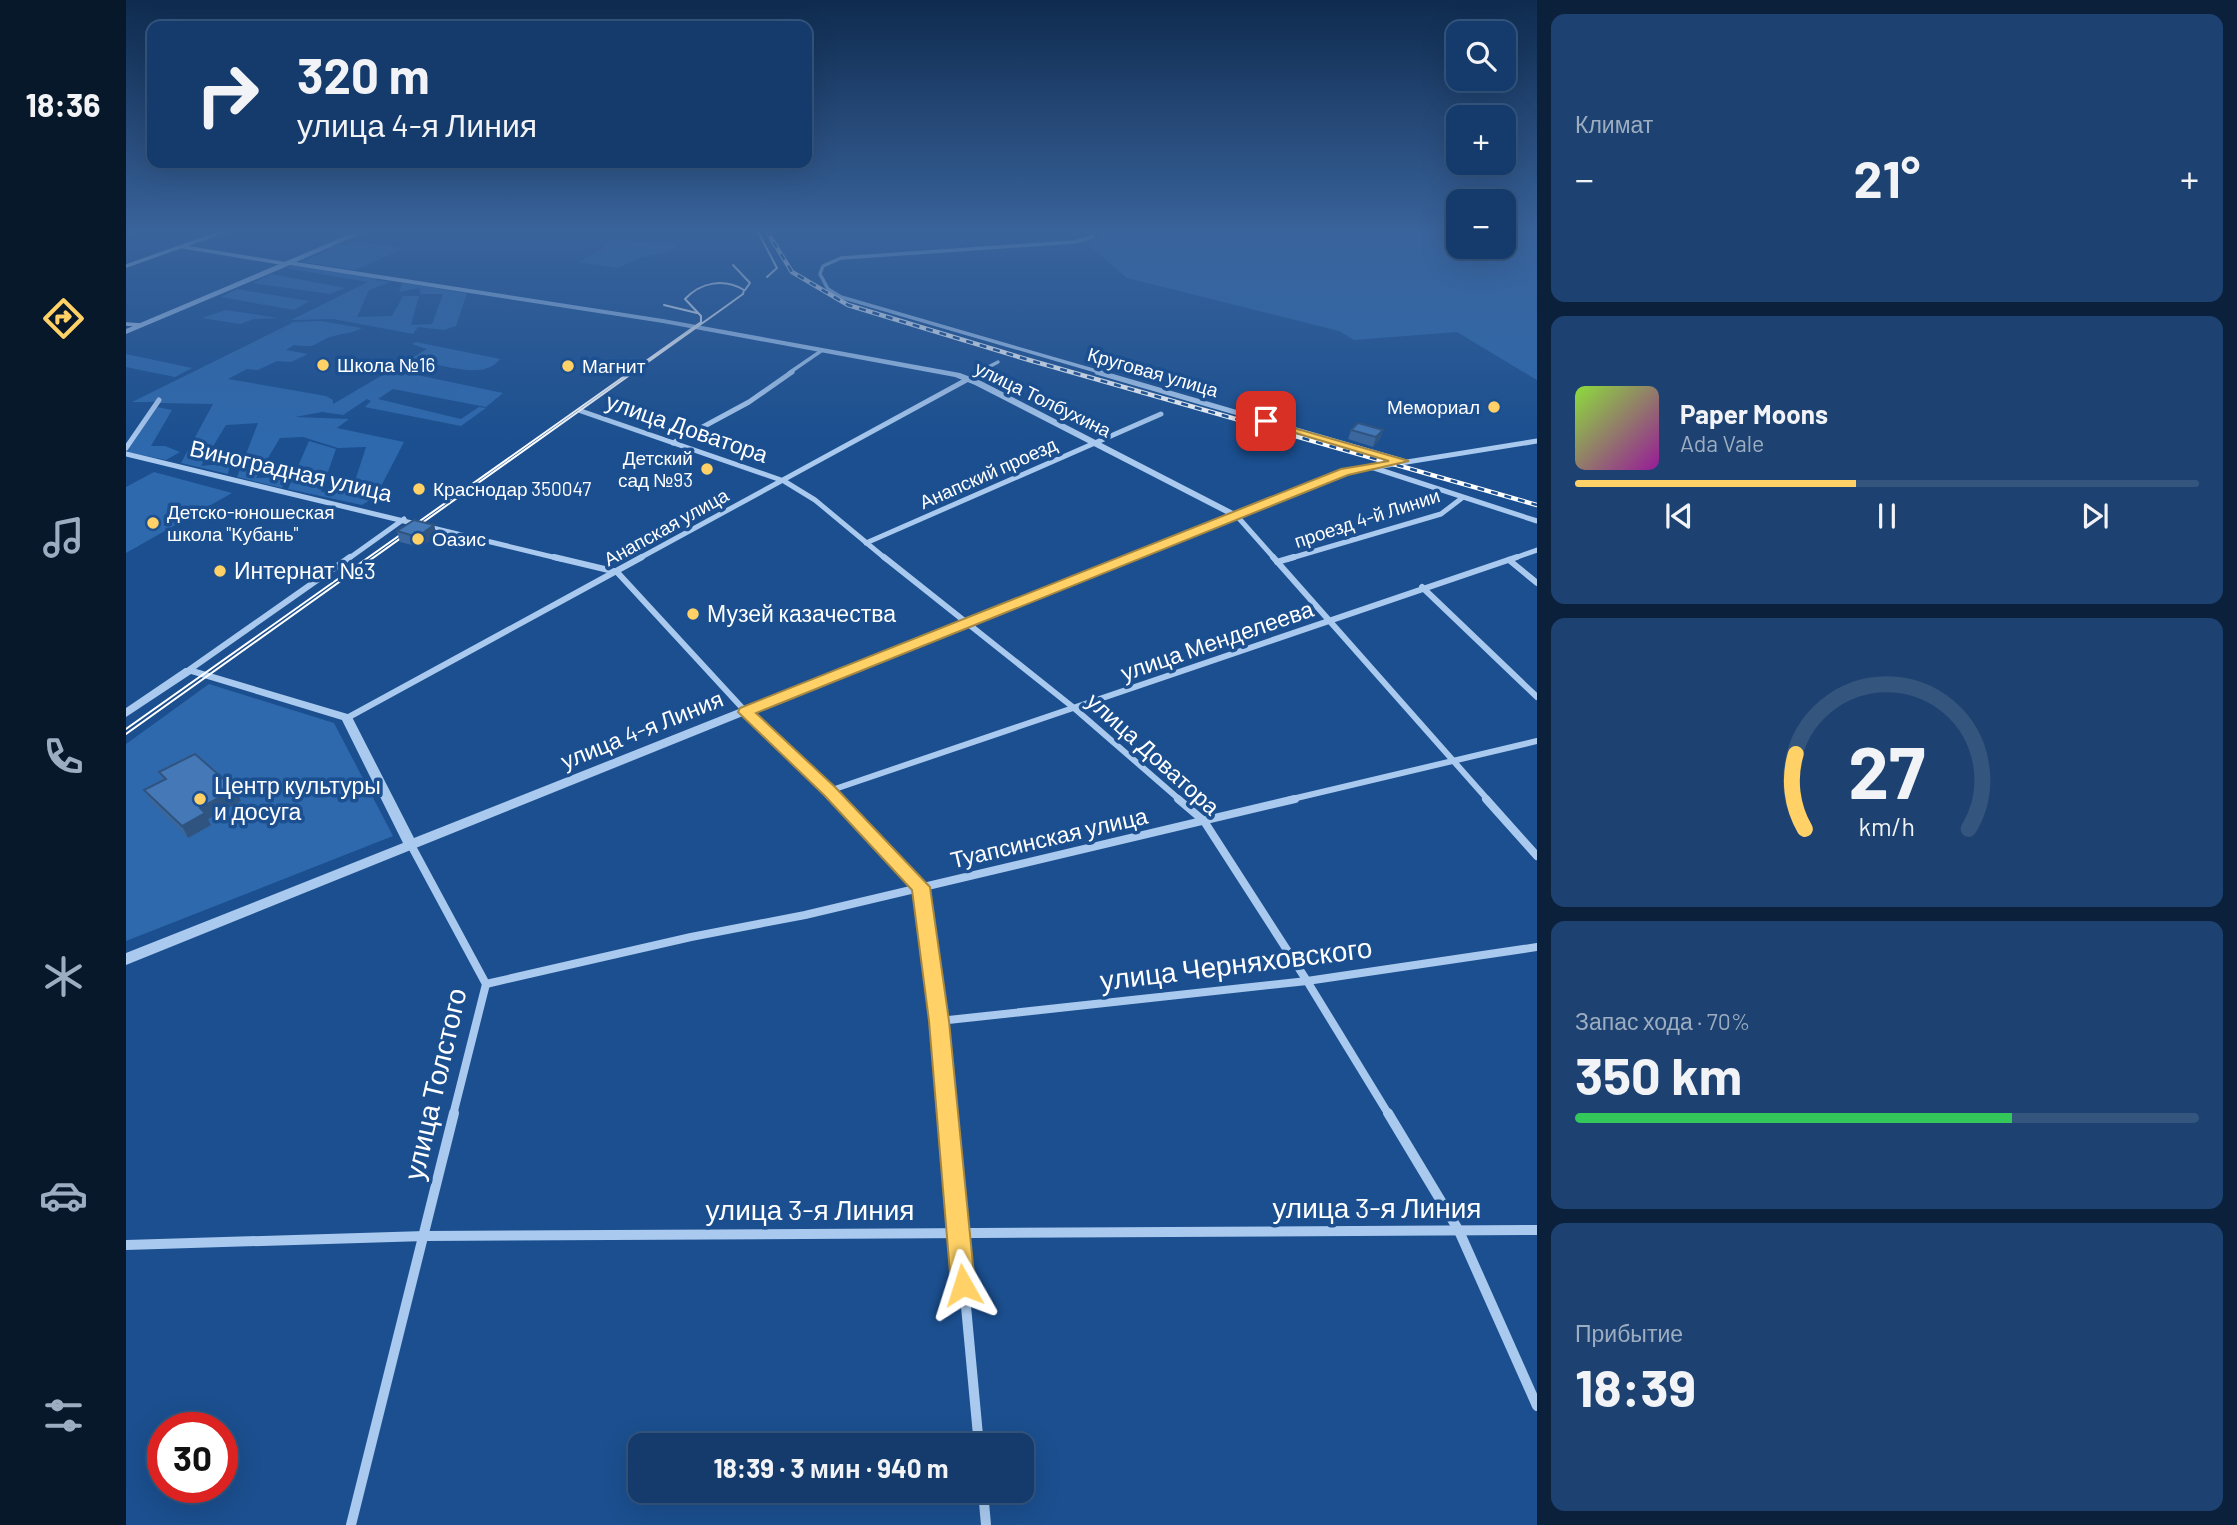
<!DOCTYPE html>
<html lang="ru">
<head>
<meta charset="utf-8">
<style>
	:root { --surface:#143b6b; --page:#1d4271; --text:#f1f3f6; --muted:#9dadc1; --line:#33557e; --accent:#ffd166 }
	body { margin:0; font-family:Barlow,sans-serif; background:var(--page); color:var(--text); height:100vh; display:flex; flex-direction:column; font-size:26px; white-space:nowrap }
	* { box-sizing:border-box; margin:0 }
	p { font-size:23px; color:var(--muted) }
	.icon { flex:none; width:38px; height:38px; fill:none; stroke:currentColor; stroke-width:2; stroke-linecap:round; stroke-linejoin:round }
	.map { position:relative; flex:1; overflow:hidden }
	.details { display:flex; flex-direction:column; gap:14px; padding:14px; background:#0b203b; width:700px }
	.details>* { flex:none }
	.top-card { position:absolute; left:21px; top:21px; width:665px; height:147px; border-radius:14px; box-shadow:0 7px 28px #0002,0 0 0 2px var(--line); background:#143b6b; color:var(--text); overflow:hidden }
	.buttons { position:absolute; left:1320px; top:21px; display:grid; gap:14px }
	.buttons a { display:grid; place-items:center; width:70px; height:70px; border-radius:14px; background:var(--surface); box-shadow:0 7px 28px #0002,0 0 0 2px var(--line); font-size:35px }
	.speed { position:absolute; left:21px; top:1412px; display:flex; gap:14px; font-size:35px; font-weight:700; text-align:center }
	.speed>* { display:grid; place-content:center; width:91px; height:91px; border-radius:50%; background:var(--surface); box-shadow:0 7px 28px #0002,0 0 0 2px var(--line); line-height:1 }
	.speed .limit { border:10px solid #d22; background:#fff; color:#111 }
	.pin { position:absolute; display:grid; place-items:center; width:60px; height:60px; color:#fff; margin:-30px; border-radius:14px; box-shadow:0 4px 10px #0006 }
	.me { position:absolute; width:77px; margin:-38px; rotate:354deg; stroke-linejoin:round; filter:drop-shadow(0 0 5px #0008) }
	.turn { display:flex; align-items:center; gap:24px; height:147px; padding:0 35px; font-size:32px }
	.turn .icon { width:91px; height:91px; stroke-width:2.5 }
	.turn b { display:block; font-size:49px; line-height:60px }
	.big { font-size:52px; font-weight:700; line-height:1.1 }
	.details .card { flex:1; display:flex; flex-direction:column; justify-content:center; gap:10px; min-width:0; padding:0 24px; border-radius:14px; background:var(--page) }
	.details .dial { align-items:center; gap:0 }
	.dial svg { height:182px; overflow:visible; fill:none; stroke:var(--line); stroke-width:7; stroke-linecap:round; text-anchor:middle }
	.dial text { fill:var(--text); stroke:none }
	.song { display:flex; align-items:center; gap:21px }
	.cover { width:84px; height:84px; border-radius:10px; background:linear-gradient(135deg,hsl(90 70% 55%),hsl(300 70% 35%)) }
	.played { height:7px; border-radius:4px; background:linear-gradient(90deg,var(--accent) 45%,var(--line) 45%) }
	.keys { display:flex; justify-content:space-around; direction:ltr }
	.heat { display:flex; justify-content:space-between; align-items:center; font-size:38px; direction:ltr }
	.charge { height:10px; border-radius:5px; background:linear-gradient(90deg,#34c759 70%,var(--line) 0) }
	.trip { position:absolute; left:502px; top:1433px; width:406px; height:70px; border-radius:14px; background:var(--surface); box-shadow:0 7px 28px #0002,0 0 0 2px var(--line); font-weight:700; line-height:70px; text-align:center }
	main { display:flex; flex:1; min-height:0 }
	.dock { display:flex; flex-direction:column; width:126px; justify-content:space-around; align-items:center; background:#08182b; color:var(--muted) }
	.dock .icon { width:49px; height:49px }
	.dock .current { color:var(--accent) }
	.dock b { font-size:32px; color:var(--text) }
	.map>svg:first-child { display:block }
	.green { fill:#2e69ad }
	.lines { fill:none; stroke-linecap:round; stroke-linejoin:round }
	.minor-far4 { stroke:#a9c9ee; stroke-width:3.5 }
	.minor-far3 { stroke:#a9c9ee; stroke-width:5 }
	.minor-far2 { stroke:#a9c9ee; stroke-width:6 }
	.minor-far1 { stroke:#a9c9ee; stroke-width:8 }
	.minor { stroke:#a9c9ee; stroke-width:10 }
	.tertiary { fill:#a9c9ee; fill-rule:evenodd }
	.primary { fill:#f0f6ff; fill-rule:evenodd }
	.tram { stroke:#fff; stroke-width:2 }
	.rail-casing { stroke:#fff; stroke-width:4.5 }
	.rail { stroke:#1b4f8f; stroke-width:2.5; stroke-dasharray:7; stroke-linecap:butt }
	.wall { fill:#3a679d }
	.shaded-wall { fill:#305480 }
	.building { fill:#4478b7; stroke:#305480; stroke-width:2 }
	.route { fill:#ffd166; stroke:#a68842; stroke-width:2 }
	.poi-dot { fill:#ffd166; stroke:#1b4f8f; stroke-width:2.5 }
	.labels { text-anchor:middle; stroke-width:7; stroke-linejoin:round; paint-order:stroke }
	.far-poi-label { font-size:19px; fill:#fff; stroke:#1b4f8f; text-anchor:start }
	.far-street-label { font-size:19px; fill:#fff; stroke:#1b4f8f }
	.street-label { font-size:23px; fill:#fff; stroke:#1b4f8f }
	.poi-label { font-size:23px; fill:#fff; stroke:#1b4f8f; text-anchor:start }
	.near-street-label { font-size:28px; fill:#fff; stroke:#1b4f8f }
</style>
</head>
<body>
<main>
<nav class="dock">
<b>18:36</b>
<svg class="icon current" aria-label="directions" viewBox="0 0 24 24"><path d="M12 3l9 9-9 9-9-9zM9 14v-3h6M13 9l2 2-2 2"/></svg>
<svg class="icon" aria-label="music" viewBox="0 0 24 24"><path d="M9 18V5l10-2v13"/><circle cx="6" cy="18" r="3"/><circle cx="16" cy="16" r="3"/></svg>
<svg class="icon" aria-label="phone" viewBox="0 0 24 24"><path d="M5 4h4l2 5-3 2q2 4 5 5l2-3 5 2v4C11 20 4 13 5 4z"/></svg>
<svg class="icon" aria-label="climate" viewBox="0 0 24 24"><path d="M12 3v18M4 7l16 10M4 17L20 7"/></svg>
<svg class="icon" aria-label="car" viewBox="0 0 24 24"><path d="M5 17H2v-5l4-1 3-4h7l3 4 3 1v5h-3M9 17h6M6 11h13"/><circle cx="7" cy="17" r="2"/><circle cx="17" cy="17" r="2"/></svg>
<svg class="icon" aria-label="filters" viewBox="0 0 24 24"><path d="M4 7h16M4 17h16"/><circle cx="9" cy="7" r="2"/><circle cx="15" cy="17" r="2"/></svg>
</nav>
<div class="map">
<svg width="1411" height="1525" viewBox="0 0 1411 1525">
	<rect width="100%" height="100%" fill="#1b4f8f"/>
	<!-- green -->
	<g class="green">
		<path d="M971 230H1332V247H1377V230H1411V380L1331 332 1228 340 1213 331 1001 278 959 242 978 237Z"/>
		<path d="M487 241 547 243 551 246 541 252 514 258 492 268 453 262 478 248 477 243Z"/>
		<path d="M231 242 279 248 229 270 175 262 213 245 221 246Z"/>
		<path d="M166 266 251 278 249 280 265 282 243 290 231 317 266 316 277 296H293L285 325 306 324 317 294H294V288L273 292 276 283 341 293 330 326 318 330 292 327 287 334 207 319 165 320 242 282 160 268Z"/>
		<path d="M145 274 219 288 204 294 127 283Z"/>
		<path d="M111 289 183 301 168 310 95 297Z"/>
		<path d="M100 310 152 318 128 319 114 324 76 318Z"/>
		<path d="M195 321 236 328C224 334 219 333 208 336 186 342 195 349 168 345L160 350 182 354 165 362 151 361 132 370 121 369 102 379 200 396 207 400V404L301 349 286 344 290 342 374 359C360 378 328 368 308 364L291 375 377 393 360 407 267 389 252 399 335 419 353 407 360 408 335 426 239 407 245 401 241 399 217 415 196 412 169 417 223 419 211 428 278 442 250 496 236 505 162 489 183 441 210 449 195 492 226 490 240 447 212 448 177 437 154 438 130 478 161 477 156 488 111 477 132 423 100 425 75 466 104 463 102 474 55 463 87 404 33 403 34 399 27 402H6L168 322Z"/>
		<path d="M0 354 66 368 49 377 0 367Z"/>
		<path d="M31 407 46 410 25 446H39L54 452 40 460 0 452Z"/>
		<path d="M28 472 106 493 0 553V487Z"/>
		<path d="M83 684 208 723 267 836 0 941V744Z"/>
	</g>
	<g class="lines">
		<!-- minor-far4 -->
		<g class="minor-far4">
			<path d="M964 230 967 237 948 242 715 258 697 266 694 274 702 289 715 297 977 373"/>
			<path d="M58 247 161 264"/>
			<path d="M0 266 102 230"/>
			<path d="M0 324 16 325"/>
			<path d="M663 373 695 351"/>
			<path d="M851 373 872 362"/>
		</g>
		<!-- minor-far3 -->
		<g class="minor-far3">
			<path d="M971 372 1277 461"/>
			<path d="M455 411 658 481 689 500 760 559"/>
			<path d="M547 443 623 402 666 372"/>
			<path d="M0 448 33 400"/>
			<path d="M0 454 435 559"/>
			<path d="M1245 467 1411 521"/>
			<path d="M740 543 1035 414"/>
			<path d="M222 559 278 519"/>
			<path d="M512 559 855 372"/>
			<path d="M1149 559 1110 515 1219 472 1411 441"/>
			<path d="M1162 559 1315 514 1336 498"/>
			<path d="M1386 559 1411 550"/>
		</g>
		<!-- minor-far2 -->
		<g class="minor-far2">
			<path d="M428 557 491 572 620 712 712 800"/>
			<path d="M758 557 948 708 1054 800"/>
			<path d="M1147 557 1362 800"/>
			<path d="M1383 560 1411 583"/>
			<path d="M1151 562 1168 557"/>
			<path d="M1296 587 1411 697"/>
			<path d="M63 670 224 557"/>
			<path d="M221 718 516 557"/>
			<path d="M703 791 1391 557"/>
			<path d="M1162 800 1411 741"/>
		</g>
		<!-- minor-far1 -->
		<g class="minor-far1">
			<path d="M710 799 795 887 813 1021 822 1115"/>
			<path d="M1052 799 1078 821 1181 981 1263 1115"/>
			<path d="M1360 799 1411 856"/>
			<path d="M285 845 360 984 327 1115"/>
			<path d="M360 984 565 937 679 915 1169 799"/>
			<path d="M813 1021 1181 981 1411 947"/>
		</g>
		<!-- minor -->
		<g class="minor">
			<path d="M822 1113 853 1446"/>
			<path d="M1262 1113 1333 1231 1411 1406"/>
			<path d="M0 1245 299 1236 1411 1230"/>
			<path d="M857 1491 860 1525"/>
			<path d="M225 1525 328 1113"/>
		</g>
		<!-- tertiary -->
		<path class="tertiary" d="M234 230H243L170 262 537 319 834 373 855 381 1115 515 0 965V953L277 843 216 720 65 674 0 717V708L59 668H67L225 715 288 838 1102 515 849 385 829 377 537 323 164 265 0 334V329Z"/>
		<!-- primary -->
		<path class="primary" d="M0 230H8L0 234Z"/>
		<!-- tram -->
		<g class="tram">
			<path d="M631 230 651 268 641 277"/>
			<path d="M607 265 624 283 619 290"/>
			<path d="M538 305 571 313"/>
			<path d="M0 729 575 322V316L559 299C575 282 598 278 618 290L617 294 599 307 0 734"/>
		</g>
		<!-- rail casing -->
		<g class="rail-casing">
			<path id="rail" d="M640 230 666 272 722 305 903 360 1411 505"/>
		</g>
		<!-- rail -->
		<use href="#rail" class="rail"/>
	</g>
	<!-- wall -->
	<g class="wall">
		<path d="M1225 430H1257L1254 439 1247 447 1222 439Z"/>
		<path d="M308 525 311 536 294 547 274 542 271 531Z"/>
		<path d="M33 772 115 801 82 819 85 825 62 838 25 802 18 790 37 780Z"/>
	</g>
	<!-- shaded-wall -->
	<g class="shaded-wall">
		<path d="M1257 430 1254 439 1247 447 1250 437Z"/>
		<path d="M308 525 311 536 294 547 291 537Z"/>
		<path d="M109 789 115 801 82 819 85 825 62 838 56 826 74 808Z"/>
	</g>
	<!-- building -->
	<g class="building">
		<path d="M1232 423 1257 430 1250 437 1225 430Z"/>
		<path d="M288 520 308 525 291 537 271 531Z"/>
		<path d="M69 754 109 789 74 808 79 813 56 826 18 790 40 779 33 772Z"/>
	</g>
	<!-- sky -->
	<linearGradient id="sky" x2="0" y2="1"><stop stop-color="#0f2b4f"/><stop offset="0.52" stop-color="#39639b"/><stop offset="1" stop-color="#39639b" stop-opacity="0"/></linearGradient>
	<rect width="1411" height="444" fill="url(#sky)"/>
	<!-- route -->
	<path class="route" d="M1136 419 1283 461 1222 475 630 713 709 787 804 887 823 1021 849 1285 845 1294 837 1297 828 1294 825 1285 803 1021 786 890 698 795 612 712 614 708 1215 469 1263 461 1136 423Z"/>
	<!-- markers -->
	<g class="poi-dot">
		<circle cx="197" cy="365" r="7"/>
		<circle cx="442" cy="366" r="7"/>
		<circle cx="1368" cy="407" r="7"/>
		<circle cx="581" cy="469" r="7"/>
		<circle cx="293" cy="489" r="7"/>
		<circle cx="27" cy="523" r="7"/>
		<circle cx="292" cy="539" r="7"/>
		<circle cx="94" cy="571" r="7"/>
		<circle cx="567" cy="614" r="7"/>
		<circle cx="74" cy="799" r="7"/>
	</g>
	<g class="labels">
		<!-- far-poi labels -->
		<g class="far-poi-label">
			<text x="211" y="372">Школа №16</text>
			<text x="456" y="373">Магнит</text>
			<text x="1354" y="414" text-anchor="end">Мемориал</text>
			<text x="567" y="465" text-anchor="end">Детский<tspan x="567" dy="22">сад №93</tspan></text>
			<text x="307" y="496">Краснодар 350047</text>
			<text x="41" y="519">Детско-юношеская<tspan x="41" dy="22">школа "Кубань"</tspan></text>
			<text x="306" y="546">Оазис</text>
		</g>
		<!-- far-street labels -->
		<g class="far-street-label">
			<text transform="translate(1027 372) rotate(16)" y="7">Круговая улица</text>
			<text transform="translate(917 399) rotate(26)" y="7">улица Толбухина</text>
			<text transform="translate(862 473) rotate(-24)" y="7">Анапский проезд</text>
			<text transform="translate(1241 518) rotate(-18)" y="7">проезд 4-й Линии</text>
			<text transform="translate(540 527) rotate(-29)" y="7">Анапская улица</text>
		</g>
		<!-- street labels -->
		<g class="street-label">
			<text transform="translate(561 428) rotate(19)" y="8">улица Доватора</text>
			<text transform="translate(165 471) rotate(13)" y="8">Виноградная улица</text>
			<text transform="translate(1091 641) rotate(-19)" y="8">улица Менделеева</text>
			<text transform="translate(516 730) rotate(-22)" y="8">улица 4-я Линия</text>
			<text transform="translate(1027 754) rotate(42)" y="8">улица Доватора</text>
			<text transform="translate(923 838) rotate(-13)" y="8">Туапсинская улица</text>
		</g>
		<!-- poi labels -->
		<g class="poi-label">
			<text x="108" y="579">Интернат №3</text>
			<text x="581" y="622">Музей казачества</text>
			<text x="88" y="794">Центр культуры<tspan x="88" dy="26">и досуга</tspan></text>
		</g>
		<!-- near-street labels -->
		<g class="near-street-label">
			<text transform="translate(1110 964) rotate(-7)" y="10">улица Черняховского</text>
			<text transform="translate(309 1084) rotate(-77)" y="10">улица Толстого</text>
			<text x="1251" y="1218">улица 3-я Линия</text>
			<text x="684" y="1220">улица 3-я Линия</text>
		</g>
	</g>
</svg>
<div class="buttons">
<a><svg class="icon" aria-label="search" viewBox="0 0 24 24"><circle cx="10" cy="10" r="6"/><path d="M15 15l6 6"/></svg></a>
<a>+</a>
<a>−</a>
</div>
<div class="speed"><div class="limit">30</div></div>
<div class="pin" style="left:1140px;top:421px;background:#d93025"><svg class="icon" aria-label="arrive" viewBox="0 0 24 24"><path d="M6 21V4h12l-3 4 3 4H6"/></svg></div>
<svg class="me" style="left:837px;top:1285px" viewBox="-20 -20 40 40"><path d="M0-17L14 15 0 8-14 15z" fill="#ffd166" stroke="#fff" stroke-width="4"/></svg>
<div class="trip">18:39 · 3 мин · 940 m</div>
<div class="top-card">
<div class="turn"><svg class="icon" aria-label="right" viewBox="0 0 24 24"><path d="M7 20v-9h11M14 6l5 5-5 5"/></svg><div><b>320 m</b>улица 4-я Линия</div></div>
</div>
</div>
<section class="details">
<div class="card"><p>Климат</p>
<div class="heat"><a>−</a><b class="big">21°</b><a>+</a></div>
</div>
<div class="card">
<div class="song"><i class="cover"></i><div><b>Paper Moons</b><p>Ada Vale</p></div></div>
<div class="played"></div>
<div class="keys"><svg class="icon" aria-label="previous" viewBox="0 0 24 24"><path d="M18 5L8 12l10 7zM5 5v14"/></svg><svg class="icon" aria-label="pause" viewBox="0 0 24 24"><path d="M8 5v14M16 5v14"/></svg><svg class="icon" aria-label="next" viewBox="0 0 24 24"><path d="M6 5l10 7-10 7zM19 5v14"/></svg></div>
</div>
<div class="card dial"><svg viewBox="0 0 100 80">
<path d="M14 69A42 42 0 1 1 86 69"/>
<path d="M14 69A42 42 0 0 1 10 36" stroke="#ffd166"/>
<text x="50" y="56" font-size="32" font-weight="700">27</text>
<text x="50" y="72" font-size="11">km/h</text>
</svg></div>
<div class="card"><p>Запас хода · 70%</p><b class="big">350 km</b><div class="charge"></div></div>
<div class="card"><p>Прибытие</p><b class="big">18:39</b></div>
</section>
</main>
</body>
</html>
